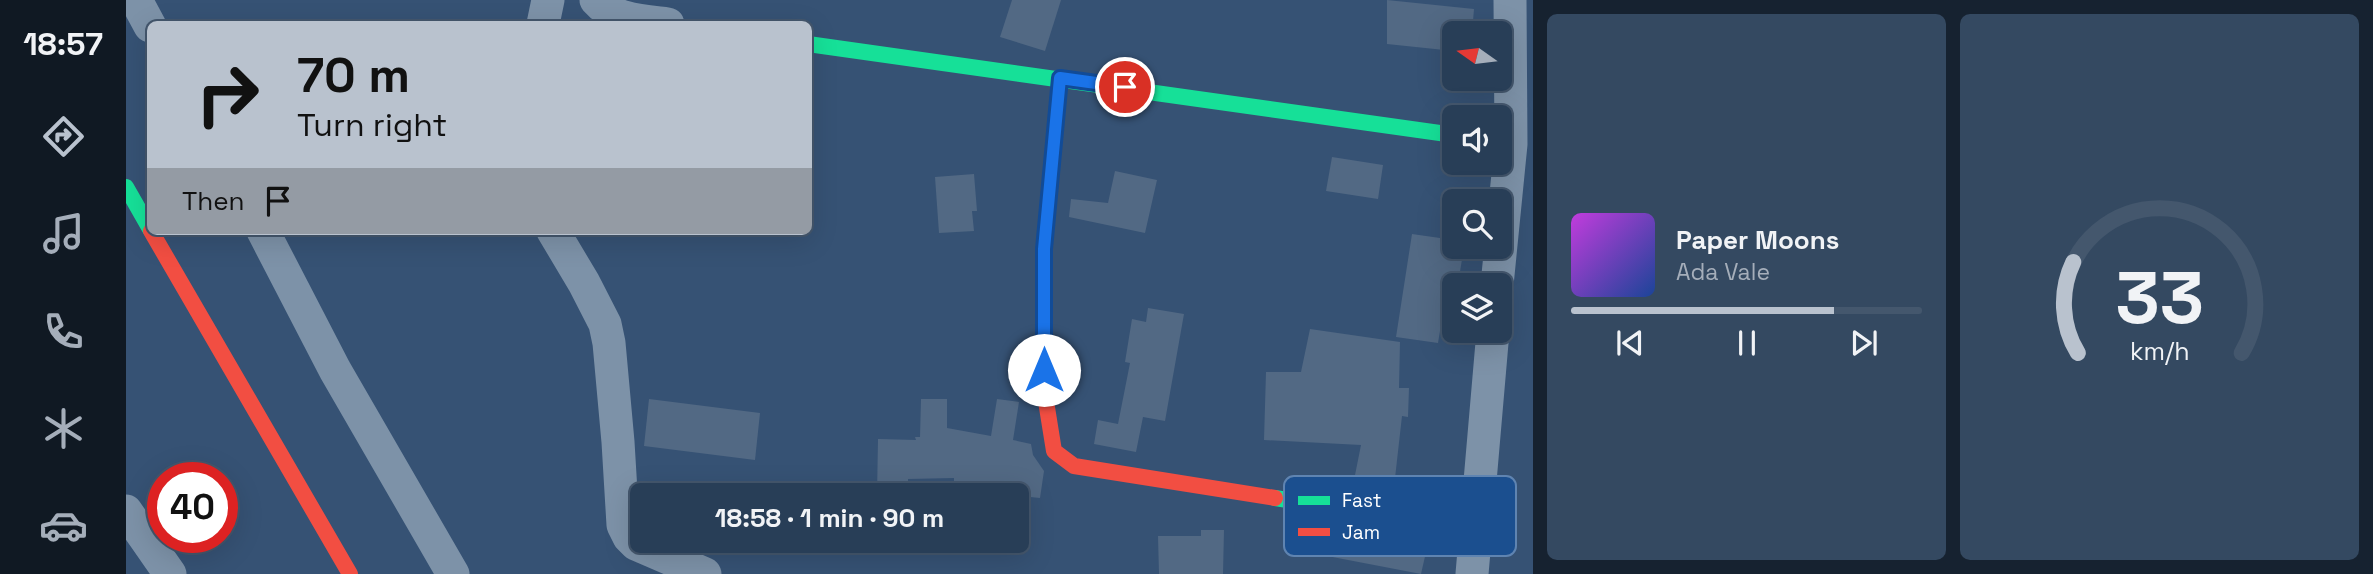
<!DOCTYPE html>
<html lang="en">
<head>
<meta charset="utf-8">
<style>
	:root { --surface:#283e57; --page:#344961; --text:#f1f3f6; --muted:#a5aeba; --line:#44576d; --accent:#b9c2ce }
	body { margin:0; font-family:"Space Grotesk",sans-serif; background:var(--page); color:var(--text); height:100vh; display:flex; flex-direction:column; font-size:26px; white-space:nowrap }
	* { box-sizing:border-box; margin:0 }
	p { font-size:23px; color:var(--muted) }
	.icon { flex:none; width:38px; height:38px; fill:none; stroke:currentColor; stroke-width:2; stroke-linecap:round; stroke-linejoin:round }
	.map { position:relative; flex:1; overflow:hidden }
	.sheet { display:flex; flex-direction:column; gap:14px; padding:14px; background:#162230; width:840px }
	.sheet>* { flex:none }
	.hud { position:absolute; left:21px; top:21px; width:665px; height:214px; border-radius:10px; box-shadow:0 7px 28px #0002,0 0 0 2px var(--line); background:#b9c2ce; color:#111; overflow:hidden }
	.needle { width:46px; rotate:284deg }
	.tools { position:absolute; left:1316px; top:21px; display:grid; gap:14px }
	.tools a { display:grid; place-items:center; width:70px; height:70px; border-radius:10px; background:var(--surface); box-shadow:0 7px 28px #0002,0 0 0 2px var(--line); font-size:35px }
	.speed { position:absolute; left:21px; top:462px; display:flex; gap:14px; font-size:35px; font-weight:700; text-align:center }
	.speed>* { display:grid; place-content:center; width:91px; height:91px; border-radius:50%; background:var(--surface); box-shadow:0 7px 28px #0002,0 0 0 2px var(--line); line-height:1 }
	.speed .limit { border:10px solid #d22; background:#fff; color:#111 }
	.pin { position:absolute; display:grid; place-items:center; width:60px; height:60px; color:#fff; margin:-30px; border:4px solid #fff; border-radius:50%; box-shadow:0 2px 7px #0007 }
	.me { position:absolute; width:77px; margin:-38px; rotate:0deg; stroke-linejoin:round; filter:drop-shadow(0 0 5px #0008) }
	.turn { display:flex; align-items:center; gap:24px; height:147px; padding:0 35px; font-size:32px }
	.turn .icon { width:91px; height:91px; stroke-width:2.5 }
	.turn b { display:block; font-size:49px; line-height:60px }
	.then { display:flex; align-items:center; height:66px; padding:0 35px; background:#0003; gap:14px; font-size:26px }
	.sheet .tile { flex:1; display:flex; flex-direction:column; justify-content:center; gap:10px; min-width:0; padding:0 24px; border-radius:10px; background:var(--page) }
	.sheet .dial { align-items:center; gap:0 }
	.dial svg { height:182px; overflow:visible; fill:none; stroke:var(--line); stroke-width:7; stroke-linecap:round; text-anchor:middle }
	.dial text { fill:var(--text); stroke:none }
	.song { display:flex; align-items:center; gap:21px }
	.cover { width:84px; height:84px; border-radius:10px; background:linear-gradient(135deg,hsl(290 70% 55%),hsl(220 70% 35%)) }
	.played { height:7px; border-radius:4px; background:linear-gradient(90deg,var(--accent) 75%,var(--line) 75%) }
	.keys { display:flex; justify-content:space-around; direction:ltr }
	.sheet .tiles { flex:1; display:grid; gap:14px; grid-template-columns:repeat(2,1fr) }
	.trip { position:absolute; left:504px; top:483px; width:399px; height:70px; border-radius:10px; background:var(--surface); box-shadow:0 7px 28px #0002,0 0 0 2px var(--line); font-weight:700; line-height:70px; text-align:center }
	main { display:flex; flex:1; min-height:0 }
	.tabs { display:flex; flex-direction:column; width:126px; justify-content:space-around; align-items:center; background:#101923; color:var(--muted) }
	.tabs .icon { width:49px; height:49px }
	.tabs .current { color:var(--accent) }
	.tabs b { font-size:32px; color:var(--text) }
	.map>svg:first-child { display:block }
	.building { fill:#526984 }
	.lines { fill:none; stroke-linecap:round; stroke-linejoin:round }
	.street { stroke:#7d92a8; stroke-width:33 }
	.fast { stroke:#16e098; stroke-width:16 }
	.jam { stroke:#f24e42; stroke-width:16 }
	.route-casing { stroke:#114b97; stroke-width:18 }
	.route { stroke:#1a73e8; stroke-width:12 }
	.key { fill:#1b4f8f; stroke:#5f84b1; stroke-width:2 }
	.key-label { font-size:19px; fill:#fff }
</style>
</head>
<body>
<main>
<nav class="tabs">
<b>18:57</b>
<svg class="icon current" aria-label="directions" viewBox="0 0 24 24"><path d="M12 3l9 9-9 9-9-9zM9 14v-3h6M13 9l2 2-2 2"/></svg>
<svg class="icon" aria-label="music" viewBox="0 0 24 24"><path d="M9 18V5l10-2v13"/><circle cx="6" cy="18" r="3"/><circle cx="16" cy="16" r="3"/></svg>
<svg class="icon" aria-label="phone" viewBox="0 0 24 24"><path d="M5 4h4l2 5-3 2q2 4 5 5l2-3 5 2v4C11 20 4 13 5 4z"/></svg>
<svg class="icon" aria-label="climate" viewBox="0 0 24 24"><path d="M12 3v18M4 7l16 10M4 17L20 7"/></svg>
<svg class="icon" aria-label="car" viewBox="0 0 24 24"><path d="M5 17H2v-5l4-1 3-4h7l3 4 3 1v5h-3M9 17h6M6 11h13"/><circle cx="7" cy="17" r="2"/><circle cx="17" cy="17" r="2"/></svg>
</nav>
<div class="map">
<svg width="1407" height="574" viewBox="0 0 1407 574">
	<rect width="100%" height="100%" fill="#365274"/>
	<!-- building -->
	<g class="building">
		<path d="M886 0H935L919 51 874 37Z"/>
		<path d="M1261 0 1348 9 1346 33H1328V51L1261 44Z"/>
		<path d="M1206 157 1257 165 1252 199 1200 191Z"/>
		<path d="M989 171 1031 180 1019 233 943 217 945 199 982 203Z"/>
		<path d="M848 174 851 211H846L848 231 813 233 809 177Z"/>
		<path d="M1286 234 1328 240V247H1338L1332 284 1322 282 1312 343 1270 337Z"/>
		<path d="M1022 308 1058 314 1039 421 1017 417 1010 452 968 444 972 420 992 424 1004 363 999 362 1006 319 1020 322Z"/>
		<path d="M1184 329 1274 342 1273 388H1283L1282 417 1276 416 1268 487 1253 484 1251 490 1227 485 1235 445 1138 440 1140 372H1175Z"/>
		<path d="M523 399 634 413 629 460 518 446Z"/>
		<path d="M795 399H821V428L865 436 871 399 893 402 887 440 905 444 907 455 918 471 914 498 868 493V490H828V478L782 479V495H751L752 439 790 440 789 437H794Z"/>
		<path d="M1075 530H1098L1097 574H1033L1032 536H1075Z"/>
		<path d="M1171 538 1235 539 1300 552 1295 574 1170 550Z"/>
	</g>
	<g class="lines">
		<!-- street -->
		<g class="street">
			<path d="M10 0 24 26"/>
			<path d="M470 0C487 20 518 21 542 24"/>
			<path d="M417 24 422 0"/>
			<path d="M137 231 209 370 327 574"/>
			<path d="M427 231 458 283 479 324 483 343 492 442 497 525 503 537 510 544 579 574"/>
			<path d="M1371 285 1385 144 1384 0"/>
			<path d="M0 511 44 574"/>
			<path d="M1346 574 1367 331"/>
		</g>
		<!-- fast -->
		<g class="fast">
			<path d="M682 44 1328 135"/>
			<path d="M0 187 24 229"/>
			<path d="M1149 498 1349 530"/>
		</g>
		<!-- jam -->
		<g class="jam">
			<path d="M934 78 918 249 919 395 928 451 948 466 1149 498"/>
			<path d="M25 231 224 574"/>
		</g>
	</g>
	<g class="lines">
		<!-- route casing -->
		<g class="route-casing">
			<path id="route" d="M918 370V249L934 78 999 87"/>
		</g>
		<!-- route -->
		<use href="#route" class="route"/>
	</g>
	<!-- legend -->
	<rect x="1158" y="476" width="232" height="80" rx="10" class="key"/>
	<rect x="1172" y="496" width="32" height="9" fill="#16e098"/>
	<rect x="1172" y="528" width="32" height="8" fill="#f24e42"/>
	<g class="key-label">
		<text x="1216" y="507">Fast</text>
		<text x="1216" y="539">Jam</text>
	</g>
</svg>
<div class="tools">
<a><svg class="needle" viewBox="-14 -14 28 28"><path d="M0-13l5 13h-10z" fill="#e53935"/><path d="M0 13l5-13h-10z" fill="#a5aeba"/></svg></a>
<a><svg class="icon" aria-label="sound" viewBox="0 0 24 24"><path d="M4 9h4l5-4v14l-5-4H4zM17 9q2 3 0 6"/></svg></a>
<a><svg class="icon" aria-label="search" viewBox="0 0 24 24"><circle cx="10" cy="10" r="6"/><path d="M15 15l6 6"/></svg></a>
<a><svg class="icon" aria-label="layers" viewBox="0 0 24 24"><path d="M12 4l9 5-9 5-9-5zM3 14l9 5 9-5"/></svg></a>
</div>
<div class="speed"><div class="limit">40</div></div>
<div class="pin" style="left:999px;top:87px;background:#d93025"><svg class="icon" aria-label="arrive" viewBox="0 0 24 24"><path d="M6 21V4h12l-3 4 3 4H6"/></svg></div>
<svg class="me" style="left:918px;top:370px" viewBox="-20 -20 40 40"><circle r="19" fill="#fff"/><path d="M0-13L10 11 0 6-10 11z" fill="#1a73e8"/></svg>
<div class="trip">18:58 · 1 min · 90 m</div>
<div class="hud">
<div class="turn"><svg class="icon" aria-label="right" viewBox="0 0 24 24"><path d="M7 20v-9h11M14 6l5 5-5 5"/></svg><div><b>70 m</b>Turn right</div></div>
<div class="then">Then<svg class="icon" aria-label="arrive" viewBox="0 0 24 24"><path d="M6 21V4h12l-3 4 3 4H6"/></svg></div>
</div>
</div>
<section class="sheet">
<div class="tiles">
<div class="tile">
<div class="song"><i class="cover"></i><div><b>Paper Moons</b><p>Ada Vale</p></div></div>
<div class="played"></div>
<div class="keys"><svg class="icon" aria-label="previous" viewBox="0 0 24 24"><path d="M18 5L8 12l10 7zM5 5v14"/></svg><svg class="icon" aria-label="pause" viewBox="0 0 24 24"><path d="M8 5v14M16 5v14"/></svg><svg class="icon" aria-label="next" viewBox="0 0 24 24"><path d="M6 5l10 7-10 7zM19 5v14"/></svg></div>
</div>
<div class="tile dial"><svg viewBox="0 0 100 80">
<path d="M14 69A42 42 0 1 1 86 69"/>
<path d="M14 69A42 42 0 0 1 12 29" stroke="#b9c2ce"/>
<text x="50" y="56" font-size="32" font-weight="700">33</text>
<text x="50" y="72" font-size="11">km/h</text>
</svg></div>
</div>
</section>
</main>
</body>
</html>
